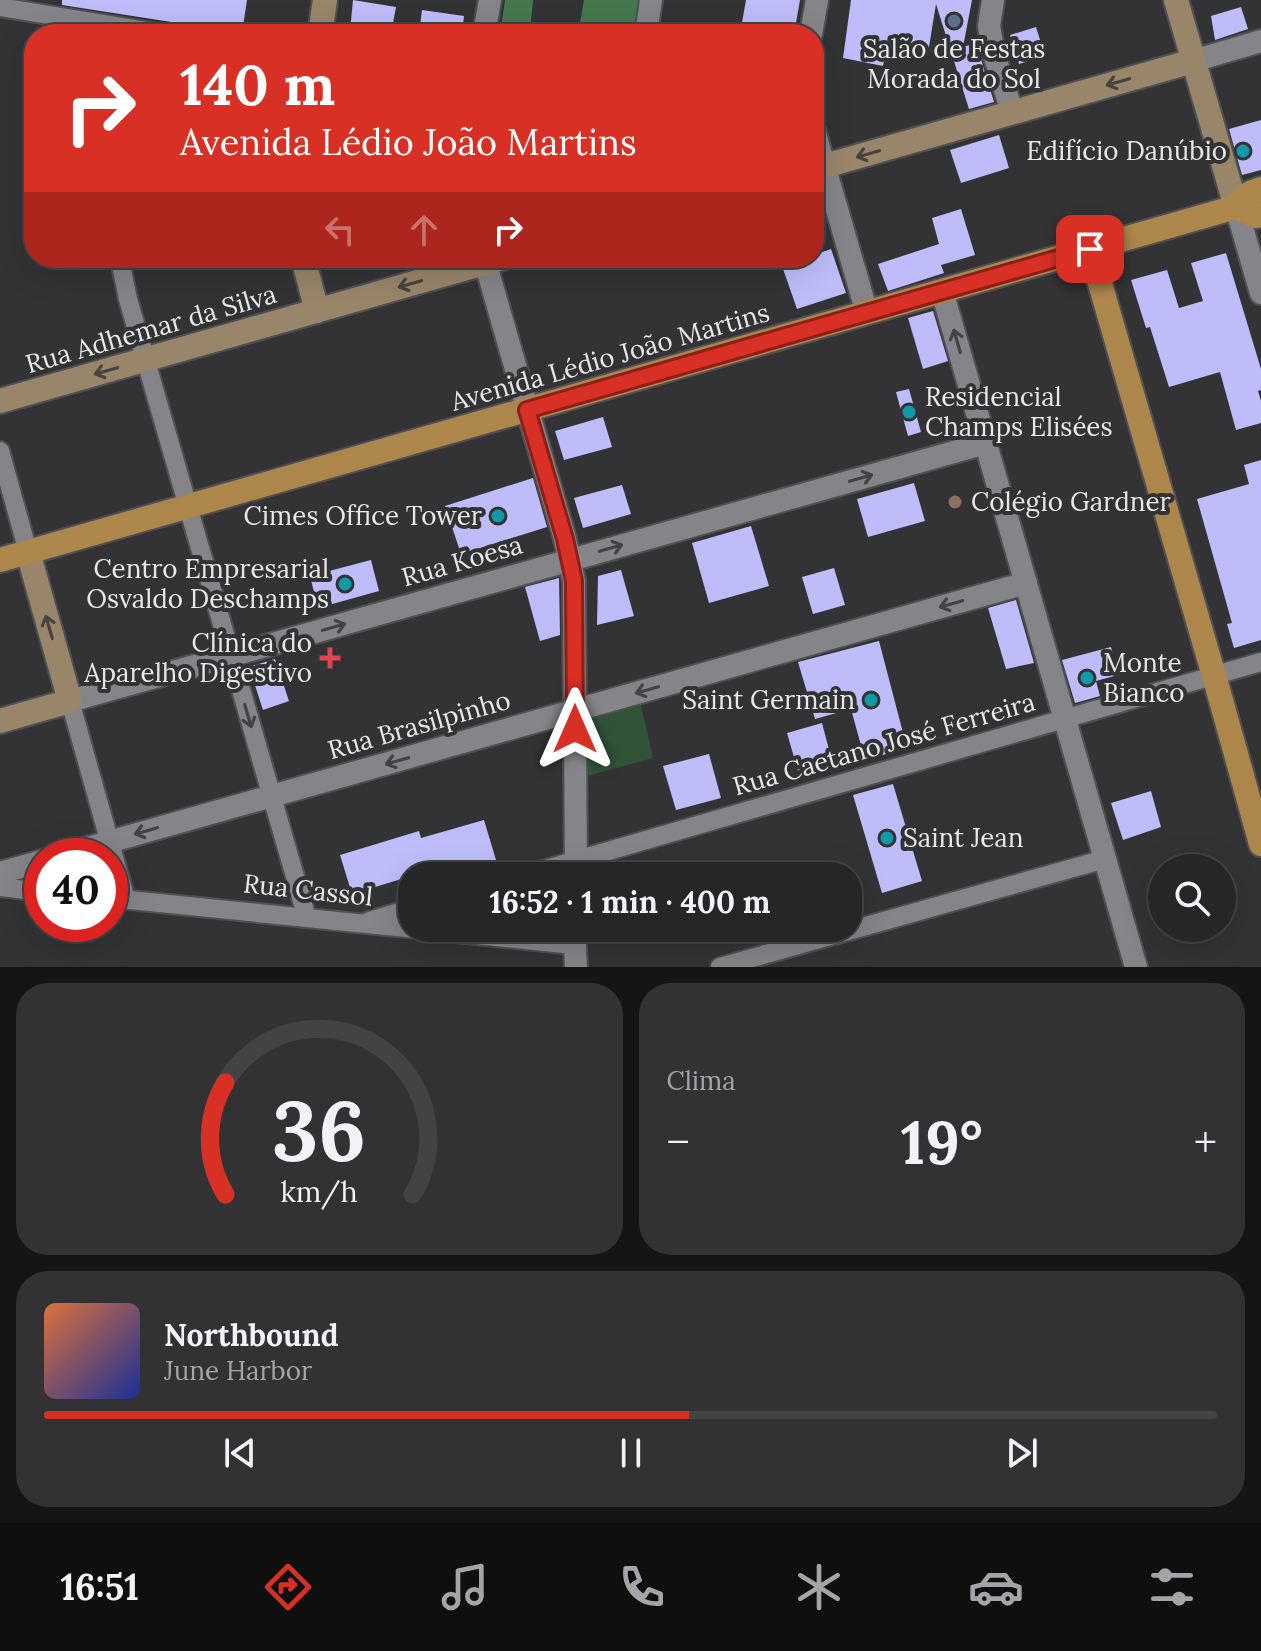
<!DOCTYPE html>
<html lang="pt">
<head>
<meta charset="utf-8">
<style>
	:root { --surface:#262628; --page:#323234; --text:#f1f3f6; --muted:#a4a5a8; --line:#424345; --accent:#d93025 }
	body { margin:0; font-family:Lora,serif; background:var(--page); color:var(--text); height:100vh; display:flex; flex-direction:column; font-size:30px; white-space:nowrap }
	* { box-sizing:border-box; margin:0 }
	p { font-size:26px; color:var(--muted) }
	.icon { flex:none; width:44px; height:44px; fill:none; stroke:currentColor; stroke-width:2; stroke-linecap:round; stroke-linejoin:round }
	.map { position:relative; height:967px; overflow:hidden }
	.drawer { display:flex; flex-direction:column; gap:16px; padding:16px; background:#151516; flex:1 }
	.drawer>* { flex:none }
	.guide { position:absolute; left:24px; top:24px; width:800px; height:244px; border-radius:32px; box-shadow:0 8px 32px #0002,0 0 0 2px var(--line); background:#d93025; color:#fff; overflow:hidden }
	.controls { position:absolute; left:1148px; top:854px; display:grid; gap:16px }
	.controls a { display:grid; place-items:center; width:88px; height:88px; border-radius:50%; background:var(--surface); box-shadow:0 8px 32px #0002,0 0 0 2px var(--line); font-size:40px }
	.speed { position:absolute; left:24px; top:838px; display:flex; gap:16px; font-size:40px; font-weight:700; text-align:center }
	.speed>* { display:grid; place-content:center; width:104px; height:104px; border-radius:50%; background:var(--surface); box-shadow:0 8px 32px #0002,0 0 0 2px var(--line); line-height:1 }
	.speed .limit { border:12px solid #d22; background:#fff; color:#111 }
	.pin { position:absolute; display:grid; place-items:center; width:68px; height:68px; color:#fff; margin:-34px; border-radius:16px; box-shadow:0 4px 12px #0006 }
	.me { position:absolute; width:88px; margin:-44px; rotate:0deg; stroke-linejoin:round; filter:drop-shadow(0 0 6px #0008) }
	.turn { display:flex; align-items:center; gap:28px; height:168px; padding:0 24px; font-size:36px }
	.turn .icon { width:104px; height:104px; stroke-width:2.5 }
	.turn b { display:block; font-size:56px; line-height:68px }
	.lanes { display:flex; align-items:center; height:76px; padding:0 24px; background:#0003; justify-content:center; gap:40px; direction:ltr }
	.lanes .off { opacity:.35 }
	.big { font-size:60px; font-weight:700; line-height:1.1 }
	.drawer .tile { flex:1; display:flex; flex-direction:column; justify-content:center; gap:12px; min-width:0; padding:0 28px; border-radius:32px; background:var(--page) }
	.drawer .dial { align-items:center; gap:0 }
	.dial svg { height:208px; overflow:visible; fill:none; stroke:var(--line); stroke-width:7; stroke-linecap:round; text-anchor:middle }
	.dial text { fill:var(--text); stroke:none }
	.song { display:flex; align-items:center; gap:24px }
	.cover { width:96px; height:96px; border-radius:12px; background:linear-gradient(135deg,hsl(20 70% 55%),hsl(230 70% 35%)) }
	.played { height:8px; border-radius:4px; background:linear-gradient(90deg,var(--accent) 55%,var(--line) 55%) }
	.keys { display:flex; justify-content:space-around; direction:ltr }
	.heat { display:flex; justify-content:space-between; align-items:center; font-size:44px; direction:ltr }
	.drawer .tiles { flex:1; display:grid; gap:16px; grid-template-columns:1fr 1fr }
	.tile:last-child { grid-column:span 2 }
	.trip { position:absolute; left:398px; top:862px; width:464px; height:80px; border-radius:32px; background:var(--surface); box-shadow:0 8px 32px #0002,0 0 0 2px var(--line); font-weight:700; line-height:80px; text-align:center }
	.tabs { display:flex; height:128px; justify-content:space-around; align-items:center; background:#0f0f10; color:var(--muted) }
	.tabs .icon { width:56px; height:56px }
	.tabs .on { color:var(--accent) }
	.tabs b { font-size:36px; color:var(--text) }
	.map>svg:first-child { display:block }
	.green { fill:#315438 }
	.forest { fill:#46784f }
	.building { fill:#bfbdf9 }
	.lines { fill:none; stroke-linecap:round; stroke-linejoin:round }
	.minor-casing { stroke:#505053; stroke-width:22 }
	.tertiary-casing { stroke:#505053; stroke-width:26 }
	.secondary-casing { stroke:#505053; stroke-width:28 }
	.primary-casing { stroke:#505053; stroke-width:28 }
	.minor { stroke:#848489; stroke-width:18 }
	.tertiary { stroke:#848489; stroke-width:22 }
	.secondary { stroke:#98856a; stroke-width:24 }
	.primary { stroke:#ad864c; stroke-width:24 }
	.oneway { stroke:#474340 }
	.oneway2 { stroke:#434347 }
	.route-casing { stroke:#8d1f18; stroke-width:20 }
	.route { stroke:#d93025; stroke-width:14 }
	.service-dot { fill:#5c6f8a; stroke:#333336; stroke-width:3 }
	.culture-dot { fill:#0f9aa8; stroke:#333336; stroke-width:3 }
	.education-dot { fill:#8d6e63; stroke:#333336; stroke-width:3 }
	.health-dot { fill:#e0444e; stroke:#333336; stroke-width:3 }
	.labels { text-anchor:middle; stroke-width:8; stroke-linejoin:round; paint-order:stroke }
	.poi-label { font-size:26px; fill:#e8e8ea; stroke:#333336; text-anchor:end }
	.street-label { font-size:26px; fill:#e8e8ea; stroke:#333336 }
</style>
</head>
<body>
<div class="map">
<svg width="1261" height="967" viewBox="0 0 1261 967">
	<rect width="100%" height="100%" fill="#333336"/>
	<!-- green -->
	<path class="green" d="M640 701 653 758 587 776 585 716Z"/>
	<!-- forest -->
	<g class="forest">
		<path d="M505 0H533L530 31 547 34H500Z"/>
		<path d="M584 0H647L642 34H578Z"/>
	</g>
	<!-- building -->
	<g class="building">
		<path d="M62 0H247L242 33 62 5Z"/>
		<path d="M353 0 396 7 391 34H371L350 31Z"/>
		<path d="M746 0H800L794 34H740Z"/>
		<path d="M851 0H972L963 47 976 43 994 102 969 109 936 4 928 53 887 46 883 66 843 58Z"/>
		<path d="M1241 7 1248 29 1215 40 1211 16Z"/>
		<path d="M422 10 464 16 462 34H419Z"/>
		<path d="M1036 27 1045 56 1019 64 1010 35Z"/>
		<path d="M1261 120V170L1242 175 1229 129Z"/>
		<path d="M999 135 1009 168 961 183 950 150Z"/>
		<path d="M961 209 975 255 941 265 944 273 888 291 878 264 939 244 932 218Z"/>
		<path d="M831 249 846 293 797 309 782 266 805 258H814V255Z"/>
		<path d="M1226 253 1261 369V390L1258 391 1261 401V423L1236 430 1220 372 1169 387 1150 327 1146 328 1131 280 1167 270 1179 308 1203 301 1191 263Z"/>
		<path d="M933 311 948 361 923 369 908 318Z"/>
		<path d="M909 389 921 432 908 436 896 392Z"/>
		<path d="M603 417 612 447 564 460 555 431Z"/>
		<path d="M1261 460V640L1234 648 1227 624 1232 623 1197 499 1249 484 1244 465Z"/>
		<path d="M533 478 547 527 461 554 445 506Z"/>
		<path d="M914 483 925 521 868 537 857 499Z"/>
		<path d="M622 485 631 514 583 528 574 498Z"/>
		<path d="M751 526 769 586 709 603 692 543Z"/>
		<path d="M371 560 379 591 318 608 310 576Z"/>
		<path d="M834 568 845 605 813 614 802 577Z"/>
		<path d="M621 570 634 616 597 625 598 576Z"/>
		<path d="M559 578 560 635 540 641 525 587Z"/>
		<path d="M1016 600 1034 663 1006 669 988 608Z"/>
		<path d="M879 641 907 748 865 760 851 709 815 719 798 662Z"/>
		<path d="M1111 647 1118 675 1096 681 1100 696 1075 703 1062 660Z"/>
		<path d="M275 659 289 701 263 710 249 667Z"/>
		<path d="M822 723 832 761 798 771 787 733Z"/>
		<path d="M709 754 721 798 676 810 663 766Z"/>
		<path d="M893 784 922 881 882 893 853 795Z"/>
		<path d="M1151 791 1161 827 1123 840 1111 803Z"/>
		<path d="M484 820 496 860 454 872 451 864 352 894 340 855 419 831 421 838Z"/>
	</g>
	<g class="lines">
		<!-- minor casing -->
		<g class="minor-casing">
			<g id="minor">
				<path d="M0 7 164 34"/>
				<path d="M122 258V270L128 299 307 918"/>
				<path d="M0 451 28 552"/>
				<path d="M70 701 126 900"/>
				<path d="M522 876 1261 662"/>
				<path d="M0 887 42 892"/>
				<path d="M110 898 574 945"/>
				<path d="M369 921 412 908"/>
				<path d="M720 967 1105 859"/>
			</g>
		</g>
		<!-- tertiary casing -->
		<g class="tertiary-casing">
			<g id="tertiary">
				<path d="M993 0 989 26 994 54 1012 112"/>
				<path d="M484 34 490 0"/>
				<path d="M646 34 651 0"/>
				<path d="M811 34 817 0"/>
				<path d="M1193 61 1261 41"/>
				<path d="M814 130 867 313"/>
				<path d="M1236 207 1261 293"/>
				<path d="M484 258 565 539 574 581 576 876"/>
				<path d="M942 291 1136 967"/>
				<path d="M70 701 986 443"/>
				<path d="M59 856 1026 583"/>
				<path d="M0 873 42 861"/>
				<path d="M574 928 576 967"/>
			</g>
		</g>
		<!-- secondary casing -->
		<g class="secondary-casing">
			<g id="secondary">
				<path d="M1176 0 1236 207"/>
				<path d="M320 34 325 0"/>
				<path d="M814 169 1193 61"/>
				<path d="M303 258 317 311"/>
				<path d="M0 401 502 258"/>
				<path d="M0 721 70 701 28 552"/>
			</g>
		</g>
		<!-- primary casing -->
		<g class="primary-casing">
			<g id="primary">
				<path d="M1236 207 1256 216 1261 214"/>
				<path d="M1090 249 1219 693 1261 844"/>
				<path d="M0 560 1236 207 1250 193 1261 189"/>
			</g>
		</g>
		<!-- minor -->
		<use href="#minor" class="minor"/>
		<!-- tertiary -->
		<use href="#tertiary" class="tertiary"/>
		<!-- secondary -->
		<use href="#secondary" class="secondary"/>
		<!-- primary -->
		<use href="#primary" class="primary"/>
	</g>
	<!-- one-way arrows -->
	<defs><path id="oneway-shaft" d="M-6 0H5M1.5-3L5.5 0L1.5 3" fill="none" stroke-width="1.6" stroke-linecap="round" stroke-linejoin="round" transform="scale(2)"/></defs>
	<g class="oneway">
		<use href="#oneway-shaft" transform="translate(1118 82) rotate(164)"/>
		<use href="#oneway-shaft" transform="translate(868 154) rotate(164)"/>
		<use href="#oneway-shaft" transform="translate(410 284) rotate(164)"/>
		<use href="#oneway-shaft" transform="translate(106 371) rotate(164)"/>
		<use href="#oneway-shaft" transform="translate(49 627) rotate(-106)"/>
	</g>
	<g class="oneway2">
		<use href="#oneway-shaft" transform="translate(957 341) rotate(-106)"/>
		<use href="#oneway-shaft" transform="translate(861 478) rotate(-16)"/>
		<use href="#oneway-shaft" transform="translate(611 548) rotate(-16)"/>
		<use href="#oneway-shaft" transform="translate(951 604) rotate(164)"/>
		<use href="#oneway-shaft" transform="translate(334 627) rotate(-16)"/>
		<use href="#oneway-shaft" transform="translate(647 690) rotate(164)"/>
		<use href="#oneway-shaft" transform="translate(248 716) rotate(74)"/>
		<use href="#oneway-shaft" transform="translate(397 761) rotate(164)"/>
		<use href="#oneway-shaft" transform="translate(146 831) rotate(164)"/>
	</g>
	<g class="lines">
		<!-- route casing -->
		<g class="route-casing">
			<path id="route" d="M575 729 574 581 565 539 527 410 1090 249"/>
		</g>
		<!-- route -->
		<use href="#route" class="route"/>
	</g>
	<!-- markers -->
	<circle class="service-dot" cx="954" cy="21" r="8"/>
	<g class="culture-dot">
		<circle cx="1243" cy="151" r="8"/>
		<circle cx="909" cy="412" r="8"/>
		<circle cx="498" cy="516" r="8"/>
		<circle cx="345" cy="584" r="8"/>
		<circle cx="1087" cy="678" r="8"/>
		<circle cx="871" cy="700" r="8"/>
		<circle cx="887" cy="838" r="8"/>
	</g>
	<circle class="education-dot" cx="955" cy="502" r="8"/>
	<path class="health-dot" d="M326 646h8v8h8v8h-8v8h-8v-8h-8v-8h8z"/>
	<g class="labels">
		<!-- poi labels -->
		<g class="poi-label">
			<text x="954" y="58" text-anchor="middle">Salão de Festas<tspan x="954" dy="30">Morada do Sol</tspan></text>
			<text x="1227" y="160">Edifício Danúbio</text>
			<text x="925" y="406" text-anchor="start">Residencial<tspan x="925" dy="30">Champs Elisées</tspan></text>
			<text x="971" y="511" text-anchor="start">Colégio Gardner</text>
			<text x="482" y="525">Cimes Office Tower</text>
			<text x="329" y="578">Centro Empresarial<tspan x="329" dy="30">Osvaldo Deschamps</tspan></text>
			<text x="312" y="652">Clínica do<tspan x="312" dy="30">Aparelho Digestivo</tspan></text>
			<text x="1103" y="672" text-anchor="start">Monte<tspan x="1103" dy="30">Bianco</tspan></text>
			<text x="855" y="709">Saint Germain</text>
			<text x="903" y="847" text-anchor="start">Saint Jean</text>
		</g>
		<!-- street labels -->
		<g class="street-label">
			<text transform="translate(151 329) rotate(-16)" y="9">Rua Adhemar da Silva</text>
			<text transform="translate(610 357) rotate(-16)" y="9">Avenida Lédio João Martins</text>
			<text transform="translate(462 561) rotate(-16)" y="9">Rua Koesa</text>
			<text transform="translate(419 725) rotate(-16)" y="9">Rua Brasilpinho</text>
			<text transform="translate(884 744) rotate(-16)" y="9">Rua Caetano José Ferreira</text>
			<text transform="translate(308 890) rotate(6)" y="9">Rua Cassol</text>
		</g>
	</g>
</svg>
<div class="controls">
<a><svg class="icon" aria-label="search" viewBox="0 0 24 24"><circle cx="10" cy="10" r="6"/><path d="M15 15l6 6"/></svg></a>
</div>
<div class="speed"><div class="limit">40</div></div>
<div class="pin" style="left:1090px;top:249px;background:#d93025"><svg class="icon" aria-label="arrive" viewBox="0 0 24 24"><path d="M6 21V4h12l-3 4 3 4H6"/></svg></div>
<svg class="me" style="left:575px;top:729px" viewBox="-20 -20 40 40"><path d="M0-17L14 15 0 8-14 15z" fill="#d93025" stroke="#fff" stroke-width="4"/></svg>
<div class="trip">16:52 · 1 min · 400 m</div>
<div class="guide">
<div class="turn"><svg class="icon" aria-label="right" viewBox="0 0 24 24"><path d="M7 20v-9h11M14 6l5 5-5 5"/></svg><div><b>140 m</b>Avenida Lédio João Martins</div></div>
<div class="lanes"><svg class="icon off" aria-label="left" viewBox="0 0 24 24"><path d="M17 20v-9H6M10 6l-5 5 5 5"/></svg><svg class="icon off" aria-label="ahead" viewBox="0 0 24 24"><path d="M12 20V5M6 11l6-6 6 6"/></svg><svg class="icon" aria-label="right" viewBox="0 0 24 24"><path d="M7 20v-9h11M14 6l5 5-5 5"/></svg></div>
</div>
</div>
<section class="drawer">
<div class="tiles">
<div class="tile dial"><svg viewBox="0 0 100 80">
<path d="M14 69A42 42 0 1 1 86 69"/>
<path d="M14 69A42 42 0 0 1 14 26" stroke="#d93025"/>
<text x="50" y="56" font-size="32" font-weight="700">36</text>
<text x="50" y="72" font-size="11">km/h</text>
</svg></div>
<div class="tile"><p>Clima</p>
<div class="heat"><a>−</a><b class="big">19°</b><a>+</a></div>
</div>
<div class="tile">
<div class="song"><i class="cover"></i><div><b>Northbound</b><p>June Harbor</p></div></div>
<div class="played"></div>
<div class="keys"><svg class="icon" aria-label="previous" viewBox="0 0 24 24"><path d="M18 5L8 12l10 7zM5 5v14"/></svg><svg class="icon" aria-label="pause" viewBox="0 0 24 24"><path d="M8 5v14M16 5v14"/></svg><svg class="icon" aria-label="next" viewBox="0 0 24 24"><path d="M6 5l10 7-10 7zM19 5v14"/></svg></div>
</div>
</div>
</section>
<nav class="tabs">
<b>16:51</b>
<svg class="icon on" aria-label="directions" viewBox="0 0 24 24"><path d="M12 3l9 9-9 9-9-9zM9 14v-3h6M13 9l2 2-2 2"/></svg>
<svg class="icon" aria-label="music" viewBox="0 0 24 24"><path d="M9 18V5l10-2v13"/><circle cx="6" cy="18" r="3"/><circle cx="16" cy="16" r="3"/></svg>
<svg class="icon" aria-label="phone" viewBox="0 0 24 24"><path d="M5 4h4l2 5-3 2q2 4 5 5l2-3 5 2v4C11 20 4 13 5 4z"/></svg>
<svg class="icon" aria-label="climate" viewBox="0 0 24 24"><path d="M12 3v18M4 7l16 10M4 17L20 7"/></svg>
<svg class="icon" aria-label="car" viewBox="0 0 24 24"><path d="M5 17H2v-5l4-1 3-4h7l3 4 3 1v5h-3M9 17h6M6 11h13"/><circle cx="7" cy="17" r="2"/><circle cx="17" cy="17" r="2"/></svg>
<svg class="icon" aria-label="filters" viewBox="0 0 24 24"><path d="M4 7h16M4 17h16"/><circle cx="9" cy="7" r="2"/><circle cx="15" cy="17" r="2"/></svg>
</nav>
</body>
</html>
